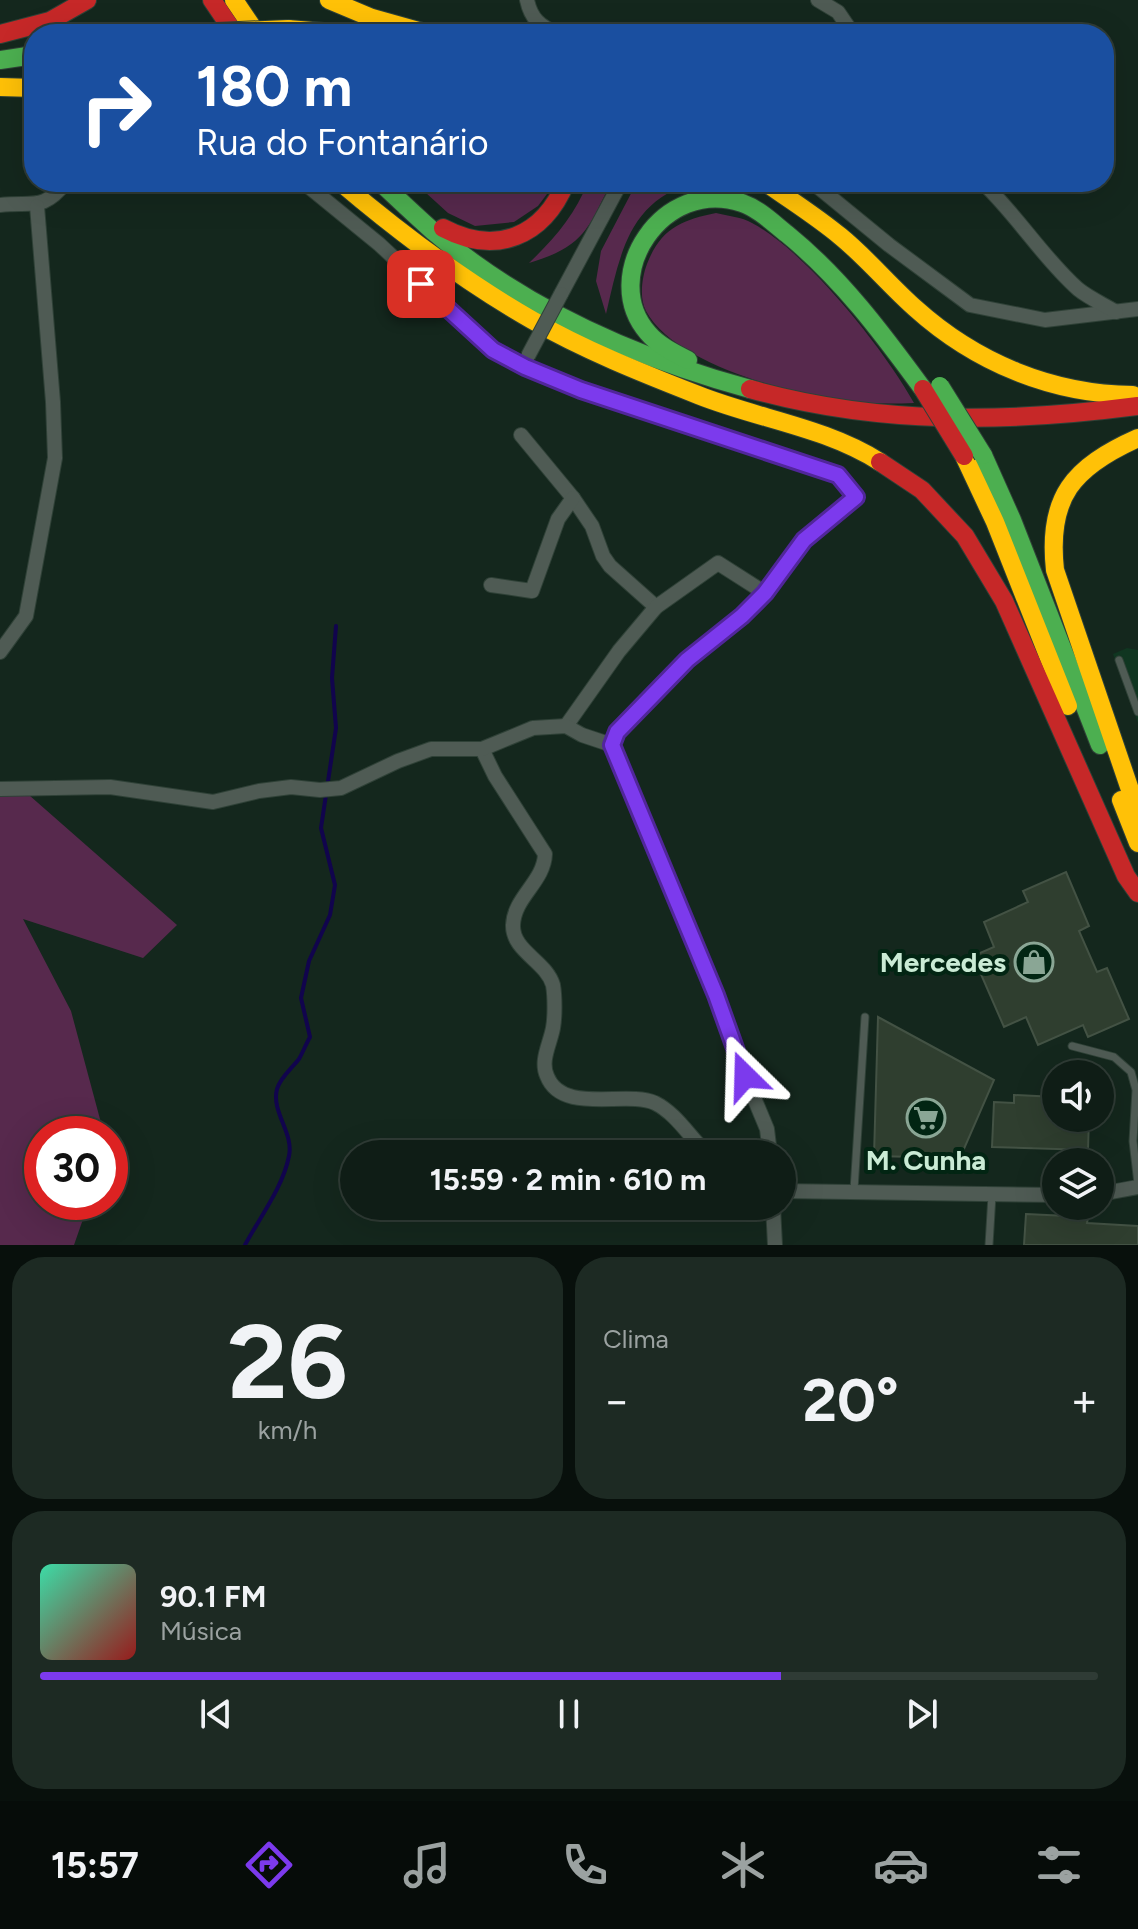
<!DOCTYPE html>
<html lang="pt">
<head>
<meta charset="utf-8">
<style>
	:root { --surface:#0f1d16; --page:#1d2a23; --text:#f1f3f6; --muted:#9ba2a1; --line:#2f3b35; --accent:#7c3aed }
	body { margin:0; font-family:Figtree,sans-serif; background:var(--page); color:var(--text); height:100vh; display:flex; flex-direction:column; font-size:30px; white-space:nowrap }
	* { box-sizing:border-box; margin:0 }
	p { font-size:26px; color:var(--muted) }
	.icon { flex:none; width:44px; height:44px; fill:none; stroke:currentColor; stroke-width:2; stroke-linecap:round; stroke-linejoin:round }
	.map { position:relative; height:1245px; overflow:hidden }
	.side { display:flex; flex-direction:column; gap:12px; padding:12px; background:#08100c; flex:1 }
	.side>* { flex:none }
	.hud { position:absolute; left:24px; top:24px; width:1090px; height:168px; border-radius:32px; box-shadow:0 8px 32px #0002,0 0 0 2px var(--line); background:#1a4fa0; color:#fff; overflow:hidden }
	.fabs { position:absolute; left:1042px; top:1060px; display:grid; gap:16px }
	.fabs a { display:grid; place-items:center; width:72px; height:72px; border-radius:50%; background:var(--surface); box-shadow:0 8px 32px #0002,0 0 0 2px var(--line); font-size:40px }
	.speed { position:absolute; left:24px; top:1116px; display:flex; gap:16px; font-size:40px; font-weight:700; text-align:center }
	.speed>* { display:grid; place-content:center; width:104px; height:104px; border-radius:50%; background:var(--surface); box-shadow:0 8px 32px #0002,0 0 0 2px var(--line); line-height:1 }
	.speed .limit { border:12px solid #d22; background:#fff; color:#111 }
	.pin { position:absolute; display:grid; place-items:center; width:68px; height:68px; color:#fff; margin:-34px; border-radius:16px; box-shadow:0 4px 12px #0006 }
	.me { position:absolute; width:88px; margin:-44px; rotate:338deg; stroke-linejoin:round; filter:drop-shadow(0 0 6px #0008) }
	.turn { display:flex; align-items:center; gap:28px; height:168px; padding:0 40px; font-size:36px }
	.turn .icon { width:104px; height:104px; stroke-width:2.5 }
	.turn b { display:block; font-size:56px; line-height:68px }
	.big { font-size:60px; font-weight:700; line-height:1.1 }
	.side .card { flex:1; display:flex; flex-direction:column; justify-content:center; gap:12px; min-width:0; padding:0 28px; border-radius:32px; background:var(--page) }
	.side .dial { align-items:center; gap:0 }
	.dial b { font-size:104px; line-height:1 }
	.song { display:flex; align-items:center; gap:24px }
	.cover { width:96px; height:96px; border-radius:12px; background:linear-gradient(135deg,hsl(160 70% 55%),hsl(0 70% 35%)) }
	.played { height:8px; border-radius:4px; background:linear-gradient(90deg,var(--accent) 70%,var(--line) 70%) }
	.keys { display:flex; justify-content:space-around; direction:ltr }
	.heat { display:flex; justify-content:space-between; align-items:center; font-size:44px; direction:ltr }
	.side .tiles { flex:1; display:grid; gap:12px; grid-template-columns:1fr 1fr }
	.card:last-child { grid-column:span 2 }
	.trip { position:absolute; left:340px; top:1140px; width:456px; height:80px; border-radius:40px; background:var(--surface); box-shadow:0 8px 32px #0002,0 0 0 2px var(--line); font-weight:700; line-height:80px; text-align:center }
	.menu { display:flex; height:128px; justify-content:space-around; align-items:center; background:#060c09; color:var(--muted) }
	.menu .icon { width:56px; height:56px }
	.menu .selected { color:var(--accent) }
	.menu b { font-size:36px; color:var(--text) }
	.map>svg:first-child { display:block }
	.built { fill:#103621 }
	.green { fill:#57294d }
	.lines { fill:none; stroke-linecap:round; stroke-linejoin:round }
	.stream { stroke:#11044d; stroke-width:4 }
	.building { fill:#2f3e2f; stroke:#435244; stroke-width:2 }
	.lane-casing { stroke:#2f4137; stroke-width:9 }
	.street-casing { stroke:#2f4137; stroke-width:16 }
	.fast-casing { stroke:#2f4137; stroke-width:20 }
	.slow-casing { stroke:#2f4137; stroke-width:20 }
	.jam-casing { stroke:#2f4137; stroke-width:20 }
	.lane { stroke:#4f5b54; stroke-width:7 }
	.street { stroke:#4f5b54; stroke-width:14 }
	.fast { stroke:#4caf50; stroke-width:18 }
	.slow { stroke:#ffc107; stroke-width:18 }
	.jam { stroke:#c62828; stroke-width:18 }
	.street-bridge-casing { stroke:#2f4137; stroke-width:16; stroke-linecap:butt }
	.fast-bridge-casing { stroke:#2f4137; stroke-width:20; stroke-linecap:butt }
	.slow-bridge-casing { stroke:#2f4137; stroke-width:20; stroke-linecap:butt }
	.jam-bridge-casing { stroke:#2f4137; stroke-width:20; stroke-linecap:butt }
	.street-bridge { stroke:#4f5b54; stroke-width:14 }
	.fast-bridge { stroke:#4caf50; stroke-width:18 }
	.slow-bridge { stroke:#ffc107; stroke-width:18 }
	.jam-bridge { stroke:#c62828; stroke-width:18 }
	.route-casing { stroke:#51269a; stroke-width:20 }
	.route { stroke:#7c3aed; stroke-width:14 }
	.labels { text-anchor:middle; stroke-width:8; stroke-linejoin:round; paint-order:stroke }
	.poi-label { font-size:28px; font-weight:bold; fill:#caebd5; stroke:#022513; text-anchor:end }
</style>
</head>
<body>
<div class="map">
<svg width="1138" height="1245" viewBox="0 0 1138 1245">
	<rect width="100%" height="100%" fill="#14271d"/>
	<!-- built -->
	<path class="built" d="M1127 648 1138 650V723L1113 654Z"/>
	<!-- green -->
	<g class="green">
		<path d="M414 182H556L538 206 514 222 475 226 448 213Z"/>
		<path d="M588 182H611C588 230 583 247 529 263 554 239 575 215 588 182Z"/>
		<path d="M637 182H696C628 200 620 255 606 314L596 281 601 251Z"/>
		<path d="M716 213C728 216 742 217 752 223 807 252 884 349 914 403 889 404 865 404 841 400 786 393 674 363 646 311 639 298 642 277 647 264 661 228 682 220 716 213Z"/>
		<path d="M21 788 177 925 143 958 23 919 71 1011 104 1134H42V1202H89L74 1245H0V792Z"/>
	</g>
	<g class="lines">
		<!-- stream -->
		<path class="stream" d="M245 1245C260 1217 283 1187 289 1156 294 1133 271 1112 277 1089 280 1078 292 1068 299 1059 303 1052 306 1044 310 1037L301 998 309 961 330 915 335 885 321 828 336 728 332 678 336 626"/>
	</g>
	<!-- building -->
	<g class="building">
		<path d="M1066 872 1089 926 1079 931 1097 972 1107 968 1129 1019 1088 1037 1083 1025 1038 1045 1026 1017 1004 1027 973 956 994 947 984 922 1028 902 1023 891Z"/>
		<path d="M878 1017 994 1080 960 1158 874 1156Z"/>
		<path d="M1014 1095 1056 1097V1118H1089L1088 1150 992 1147 994 1102 1014 1103Z"/>
		<path d="M1026 1214 1088 1217 1087 1223 1138 1226V1245H1024Z"/>
	</g>
	<g class="lines">
		<!-- lane casing -->
		<g class="lane-casing">
			<g id="lane">
				<path d="M1119 660 1138 712"/>
				<path d="M1072 1046 1114 1057 1131 1072 1136 1090 1133 1141 1138 1184"/>
				<path d="M854 1190 865 1017"/>
				<path d="M989 1245 992 1195"/>
			</g>
		</g>
		<!-- street casing -->
		<g class="street-casing">
			<g id="street">
				<path d="M527 0C531 19 540 26 557 34"/>
				<path d="M818 0 838 12 853 34"/>
				<path d="M303 182 379 244 493 350 525 367 581 390 838 475 856 497 804 540 765 593 742 616 687 660 617 732 612 745"/>
				<path d="M812 182 889 245 970 305 1045 320 1138 309"/>
				<path d="M982 182C1017 215 1043 258 1078 289 1089 298 1103 304 1116 312"/>
				<path d="M0 205C32 201 43 212 66 182"/>
				<path d="M561 294 621 182"/>
				<path d="M521 435 573 498 592 526 603 556 610 566 656 607"/>
				<path d="M491 585 532 591 558 519 573 498"/>
				<path d="M0 652 26 616 55 458 53 402 37 206"/>
				<path d="M566 726 619 651 656 607 718 563 765 593"/>
				<path d="M482 749 495 776 545 854C544 882 514 897 513 925 512 951 546 961 553 985 555 997 555 1017 553 1028 550 1044 540 1061 547 1076 562 1115 626 1090 655 1103 677 1114 690 1138 708 1154"/>
				<path d="M0 789 110 787 213 802 259 791 291 787 320 790 341 788 398 761 431 749H482L533 728 566 726 582 735 612 745 716 995 734 1050 767 1129 770 1154"/>
				<path d="M782 1191 1056 1195"/>
				<path d="M1100 1194 1138 1187"/>
				<path d="M773 1206 775 1245"/>
			</g>
		</g>
		<!-- fast casing -->
		<g class="fast-casing">
			<g id="fast">
				<path d="M0 60 34 55"/>
				<path d="M380 182C398 199 416 216 434 232 525 309 636 358 750 389"/>
				<path d="M688 360C674 353 658 345 648 333 598 276 663 176 742 203 759 209 773 223 787 234 841 278 882 333 923 389"/>
				<path d="M983 455 1012 520 1100 745"/>
			</g>
		</g>
		<!-- slow casing -->
		<g class="slow-casing">
			<g id="slow">
				<path d="M234 0 257 34"/>
				<path d="M329 0 372 18 429 34"/>
				<path d="M288 29 348 34"/>
				<path d="M0 87 34 88"/>
				<path d="M340 182C400 233 464 281 532 320 584 350 642 373 698 395 758 419 825 427 880 462"/>
				<path d="M765 182C790 200 816 216 840 236 867 258 889 285 915 308 976 363 1052 394 1133 395"/>
				<path d="M1138 438C1073 467 1047 497 1055 570L1138 813"/>
				<path d="M964 456 995 522 1068 706"/>
				<path d="M1121 800 1138 843"/>
			</g>
		</g>
		<!-- jam casing -->
		<g class="jam-casing">
			<g id="jam">
				<path d="M212 0 235 34"/>
				<path d="M0 34 50 21 87 0"/>
				<path d="M443 228C496 256 543 237 566 182"/>
				<path d="M750 389C878 425 1008 423 1138 406"/>
				<path d="M880 462 922 490 965 536 1004 601 1126 876 1138 893"/>
			</g>
		</g>
		<!-- lane -->
		<use href="#lane" class="lane"/>
		<!-- street -->
		<use href="#street" class="street"/>
		<!-- fast -->
		<use href="#fast" class="fast"/>
		<!-- slow -->
		<use href="#slow" class="slow"/>
		<!-- jam -->
		<use href="#jam" class="jam"/>
		<!-- street-bridge casing -->
		<g class="street-bridge-casing">
			<path id="street-bridge" d="M528 356 561 294"/>
		</g>
		<!-- fast-bridge casing -->
		<g class="fast-bridge-casing">
			<path id="fast-bridge" d="M940 386 983 455"/>
		</g>
		<!-- slow-bridge casing -->
		<g class="slow-bridge-casing">
			<path id="slow-bridge" d="M193 33 288 29"/>
		</g>
		<!-- jam-bridge casing -->
		<g class="jam-bridge-casing">
			<path id="jam-bridge" d="M923 389 964 456"/>
		</g>
		<!-- street-bridge -->
		<use href="#street-bridge" class="street-bridge"/>
		<!-- fast-bridge -->
		<use href="#fast-bridge" class="fast-bridge"/>
		<!-- slow-bridge -->
		<use href="#slow-bridge" class="slow-bridge"/>
		<!-- jam-bridge -->
		<use href="#jam-bridge" class="jam-bridge"/>
	</g>
	<g class="lines">
		<!-- route casing -->
		<g class="route-casing">
			<path id="route" d="M421 284 493 350 525 367 581 390 838 475 856 497 804 540 765 593 742 616 687 660 617 732 612 745 716 995 745 1076"/>
		</g>
		<!-- route -->
		<use href="#route" class="route"/>
	</g>
	<!-- icons -->
	<defs>
		<g id="shop-ring" transform="scale(2)"><circle r="9.5" fill="#022513" stroke="#8aa695" stroke-width="1.5"/><path d="M-5-2.5h2.3a2.7 3.5 0 0 1 5.4 0H5L5.5 6h-11ZM-1.5-2.5h3a1.5 2.3 0 0 0-3 0Z" fill="#8aa695"/></g>
		<g id="supermarket-ring" transform="scale(2)"><circle r="9.5" fill="#022513" stroke="#8aa695" stroke-width="1.5"/><path d="M-6-5.5h2.5l.6 2H6L4.5 2H-2.5L-4.4-4H-6ZM-1.5 3.2a1.3 1.3 0 1 0 .1 0ZM3 3.2a1.3 1.3 0 1 0 .1 0Z" fill="#8aa695"/></g>
	</defs>
	<g fill-rule="evenodd">
		<use href="#shop-ring" x="1034" y="962"/>
		<use href="#supermarket-ring" x="926" y="1118"/>
	</g>
	<g class="labels">
		<!-- poi labels -->
		<g class="poi-label">
			<text x="1006" y="972">Mercedes</text>
			<text x="926" y="1170" text-anchor="middle">M. Cunha</text>
		</g>
	</g>
</svg>
<div class="fabs">
<a><svg class="icon" aria-label="sound" viewBox="0 0 24 24"><path d="M4 9h4l5-4v14l-5-4H4zM17 9q2 3 0 6"/></svg></a>
<a><svg class="icon" aria-label="layers" viewBox="0 0 24 24"><path d="M12 4l9 5-9 5-9-5zM3 14l9 5 9-5"/></svg></a>
</div>
<div class="speed"><div class="limit">30</div></div>
<div class="pin" style="left:421px;top:284px;background:#d93025"><svg class="icon" aria-label="arrive" viewBox="0 0 24 24"><path d="M6 21V4h12l-3 4 3 4H6"/></svg></div>
<svg class="me" style="left:745px;top:1076px" viewBox="-20 -20 40 40"><path d="M0-17L14 15 0 8-14 15z" fill="#7c3aed" stroke="#fff" stroke-width="4"/></svg>
<div class="trip">15:59 · 2 min · 610 m</div>
<div class="hud">
<div class="turn"><svg class="icon" aria-label="right" viewBox="0 0 24 24"><path d="M7 20v-9h11M14 6l5 5-5 5"/></svg><div><b>180 m</b>Rua do Fontanário</div></div>
</div>
</div>
<section class="side">
<div class="tiles">
<div class="card dial"><b>26</b><p>km/h</p></div>
<div class="card"><p>Clima</p>
<div class="heat"><a>−</a><b class="big">20°</b><a>+</a></div>
</div>
<div class="card">
<div class="song"><i class="cover"></i><div><b>90.1 FM</b><p>Música</p></div></div>
<div class="played"></div>
<div class="keys"><svg class="icon" aria-label="previous" viewBox="0 0 24 24"><path d="M18 5L8 12l10 7zM5 5v14"/></svg><svg class="icon" aria-label="pause" viewBox="0 0 24 24"><path d="M8 5v14M16 5v14"/></svg><svg class="icon" aria-label="next" viewBox="0 0 24 24"><path d="M6 5l10 7-10 7zM19 5v14"/></svg></div>
</div>
</div>
</section>
<nav class="menu">
<b>15:57</b>
<svg class="icon selected" aria-label="directions" viewBox="0 0 24 24"><path d="M12 3l9 9-9 9-9-9zM9 14v-3h6M13 9l2 2-2 2"/></svg>
<svg class="icon" aria-label="music" viewBox="0 0 24 24"><path d="M9 18V5l10-2v13"/><circle cx="6" cy="18" r="3"/><circle cx="16" cy="16" r="3"/></svg>
<svg class="icon" aria-label="phone" viewBox="0 0 24 24"><path d="M5 4h4l2 5-3 2q2 4 5 5l2-3 5 2v4C11 20 4 13 5 4z"/></svg>
<svg class="icon" aria-label="climate" viewBox="0 0 24 24"><path d="M12 3v18M4 7l16 10M4 17L20 7"/></svg>
<svg class="icon" aria-label="car" viewBox="0 0 24 24"><path d="M5 17H2v-5l4-1 3-4h7l3 4 3 1v5h-3M9 17h6M6 11h13"/><circle cx="7" cy="17" r="2"/><circle cx="17" cy="17" r="2"/></svg>
<svg class="icon" aria-label="filters" viewBox="0 0 24 24"><path d="M4 7h16M4 17h16"/><circle cx="9" cy="7" r="2"/><circle cx="15" cy="17" r="2"/></svg>
</nav>
</body>
</html>
